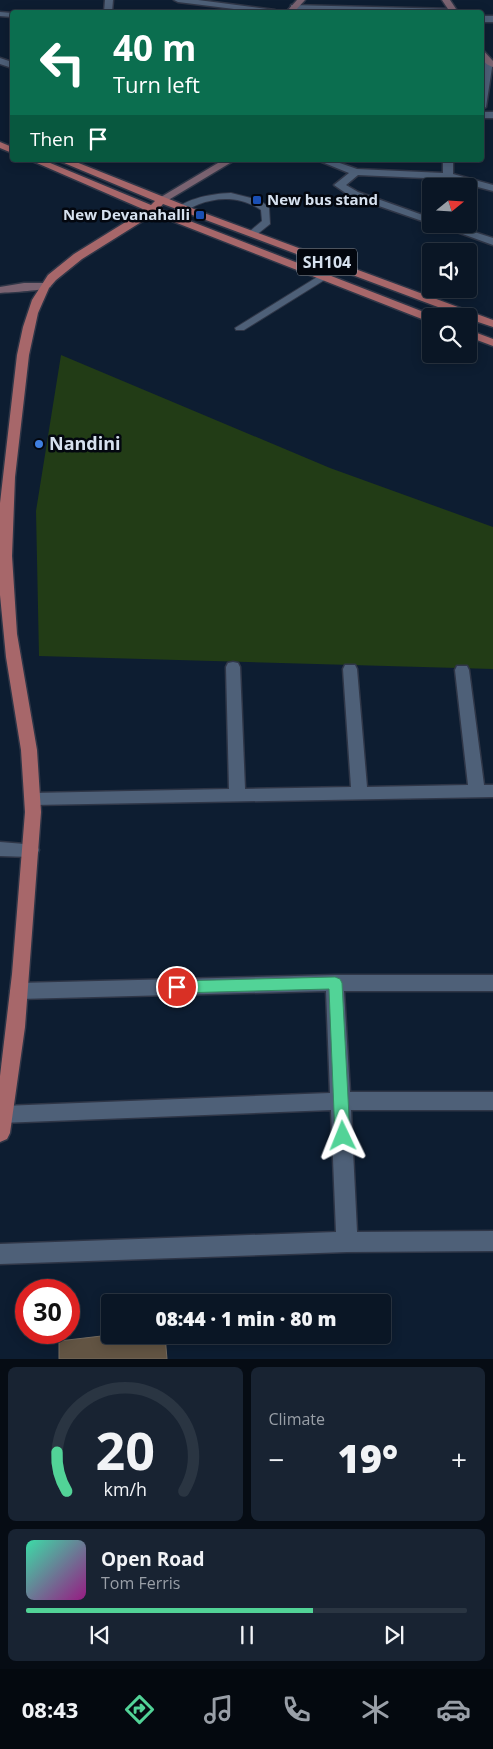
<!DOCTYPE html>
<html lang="en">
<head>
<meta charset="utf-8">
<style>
	:root { --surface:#0a1625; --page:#182332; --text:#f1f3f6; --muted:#999fa7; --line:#2a3542; --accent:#52d397 }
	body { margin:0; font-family:"Open Sans",sans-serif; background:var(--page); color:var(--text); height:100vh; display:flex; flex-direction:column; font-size:19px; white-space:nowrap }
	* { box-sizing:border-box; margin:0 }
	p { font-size:16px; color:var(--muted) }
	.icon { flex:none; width:28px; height:28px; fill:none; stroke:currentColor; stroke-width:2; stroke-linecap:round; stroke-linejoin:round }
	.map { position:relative; height:1359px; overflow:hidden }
	.panel { display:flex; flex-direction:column; gap:8px; padding:8px; background:#060c14; flex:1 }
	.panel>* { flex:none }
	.banner { position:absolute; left:10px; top:10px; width:474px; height:152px; border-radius:5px; box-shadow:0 2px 12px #0003,0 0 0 1px var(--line); background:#0b6e4f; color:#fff; overflow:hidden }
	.needle { width:32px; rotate:72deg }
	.buttons { position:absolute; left:422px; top:178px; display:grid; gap:10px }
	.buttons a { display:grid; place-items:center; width:55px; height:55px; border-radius:5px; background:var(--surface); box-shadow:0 2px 12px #0003,0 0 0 1px var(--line); font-size:25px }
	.speed { position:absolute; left:15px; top:1279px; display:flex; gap:10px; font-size:25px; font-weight:700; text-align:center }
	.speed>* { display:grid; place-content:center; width:65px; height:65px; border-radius:50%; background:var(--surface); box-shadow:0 2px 12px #0003,0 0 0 1px var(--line); line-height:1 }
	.speed .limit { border:8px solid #d22; background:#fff; color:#111 }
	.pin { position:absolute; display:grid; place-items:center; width:42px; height:42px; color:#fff; margin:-21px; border:2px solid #fff; border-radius:50%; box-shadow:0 1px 5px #0007 }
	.me { position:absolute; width:55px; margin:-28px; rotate:358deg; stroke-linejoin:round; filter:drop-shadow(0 0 4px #0008) }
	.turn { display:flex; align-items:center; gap:18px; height:105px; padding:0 20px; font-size:22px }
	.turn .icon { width:65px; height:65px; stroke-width:2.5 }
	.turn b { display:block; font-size:35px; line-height:42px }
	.then { display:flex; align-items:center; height:48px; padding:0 20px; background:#0003; gap:10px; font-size:19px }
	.big { font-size:38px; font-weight:800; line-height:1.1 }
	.panel .card { flex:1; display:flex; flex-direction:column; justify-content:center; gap:8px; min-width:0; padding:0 18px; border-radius:8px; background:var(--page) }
	.panel .dial { align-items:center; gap:0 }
	.dial svg { height:130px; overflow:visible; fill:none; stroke:var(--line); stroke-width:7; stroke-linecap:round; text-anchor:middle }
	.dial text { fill:var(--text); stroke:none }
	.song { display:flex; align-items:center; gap:15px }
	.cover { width:60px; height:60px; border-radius:8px; background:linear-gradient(135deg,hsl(160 70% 55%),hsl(310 70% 35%)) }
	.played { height:5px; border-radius:2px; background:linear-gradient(90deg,var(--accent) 65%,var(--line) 65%) }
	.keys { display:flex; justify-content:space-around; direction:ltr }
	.heat { display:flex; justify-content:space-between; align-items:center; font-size:28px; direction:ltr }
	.panel .tiles { flex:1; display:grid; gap:8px; grid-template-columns:1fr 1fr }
	.card:last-child { grid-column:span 2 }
	.trip { position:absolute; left:101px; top:1294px; width:290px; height:50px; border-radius:5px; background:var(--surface); box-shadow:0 2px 12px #0003,0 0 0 1px var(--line); font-weight:800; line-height:50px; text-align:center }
	.menu { display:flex; height:80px; justify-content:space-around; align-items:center; background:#04090f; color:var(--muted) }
	.menu .icon { width:35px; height:35px }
	.menu .active { color:var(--accent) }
	.menu b { font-size:22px; color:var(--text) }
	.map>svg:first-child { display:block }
	.green { fill:#223c16 }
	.building { fill:#625443; stroke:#746a5e }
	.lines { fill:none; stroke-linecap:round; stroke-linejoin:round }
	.lane-casing { stroke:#2f3647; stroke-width:2 }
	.street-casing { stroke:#2f3647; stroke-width:3 }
	.secondary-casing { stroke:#2f3647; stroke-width:3 }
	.primary-casing { stroke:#2f3647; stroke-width:3 }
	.lane { fill:#4e6078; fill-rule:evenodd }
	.street { fill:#4e6078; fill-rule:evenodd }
	.secondary { fill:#7a6371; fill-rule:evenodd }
	.primary { fill:#a7676a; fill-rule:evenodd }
	.route { fill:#52d397; stroke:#358962 }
	.transit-dot { fill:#1a4fb4; stroke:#03070f; stroke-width:2 }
	.shop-dot { fill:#3f7fe0; stroke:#03070f; stroke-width:2 }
	.labels { text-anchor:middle; stroke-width:5; stroke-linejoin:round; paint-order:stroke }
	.far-poi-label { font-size:15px; font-weight:bold; fill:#d6e1ef; stroke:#03070f; text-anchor:start }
	.shield { fill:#03070f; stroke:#97a0ac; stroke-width:1 }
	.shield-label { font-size:16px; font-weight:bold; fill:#d6e1ef }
	.poi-label { font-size:18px; font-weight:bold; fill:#d6e1ef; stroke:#03070f; text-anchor:start }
</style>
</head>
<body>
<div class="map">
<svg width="493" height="1359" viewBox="0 0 493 1359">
	<rect width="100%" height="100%" fill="#0d1d31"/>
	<!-- green -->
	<path class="green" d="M61 355 330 468 493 527V669L39 656 36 511Z"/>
	<!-- building -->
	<path class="building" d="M110 1335H165L167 1359H59V1341Z"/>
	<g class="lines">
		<!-- lane casing -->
		<g class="lane-casing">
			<g id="lane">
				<path d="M231 193 259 200 269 207 270 224 255 236H249V232L262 221 261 210C234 191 199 198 174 219L166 217C182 199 208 194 231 193Z"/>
				<path d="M322 274 327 277 326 279 244 330H236L235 328Z"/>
			</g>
		</g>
		<!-- street casing -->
		<g class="street-casing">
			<g id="street">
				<path d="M105 0H113L112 12H104Z"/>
				<path d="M174 0H198L275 10 279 12H259L178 2Z"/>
				<path d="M291 5 453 9 457 11 414 12 294 9H291Z"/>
				<path d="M0 12 12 13V17L0 16Z"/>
				<rect x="481" y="16" width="12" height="6"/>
				<path d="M0 58 12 62V68L0 64Z"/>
				<path d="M481 61H493L486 107 481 110V84L485 66 481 67Z"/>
				<rect x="481" y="112" width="12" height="6"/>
				<path d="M317 160H331L357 169 443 173V160H453V174L493 185V191L447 179 358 175 346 185 358 192 431 218V224L350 196 334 185 349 173Z"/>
				<path d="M435 224H449L493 238V245Z"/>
				<path d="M233 662 238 663 240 667 245 789 351 787 343 669 345 665H355L357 669 367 787 468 785 455 670 457 666H467L469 670 484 785H493V797L33 805 27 803 25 799 27 795 33 793 229 789 226 667 228 663Z"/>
				<path d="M0 842 37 845 39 850 37 855 31 857 0 856Z"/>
				<path d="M335 975H493V991H344L350 1092H493V1110H351L357 1232 493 1231V1251L347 1252 0 1264V1244L336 1232 331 1110 0 1123V1107L3 1106 330 1093 326 991 19 999 13 997 10 991 13 985 19 983Z"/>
			</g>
		</g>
		<!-- secondary casing -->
		<g class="secondary-casing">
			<g id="secondary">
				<path d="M297 0H305L294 12H286Z"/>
				<path d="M442 0H450L458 12H450Z"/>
				<path d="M481 48 493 61V67C483 64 481 58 481 48Z"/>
				<path d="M223 160H235L165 202 156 200Z"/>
				<path d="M24 283H45L51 286C45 291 11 292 0 293V287Z"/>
			</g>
		</g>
		<!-- primary casing -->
		<g class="primary-casing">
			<g id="primary">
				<path d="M0 142 12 147V153L0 148Z"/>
				<path d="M30 160H43L151 205 155 201 57 160H71L204 213 493 320V327L469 319V316H462L163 204 159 209 434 316H431V322L427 321 154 214 82 259 56 280 49 288 38 313 29 355 15 477 12 556 17 634 37 750 41 812 25 1027 10 1133 7 1139 0 1142V1076L12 974 25 812 21 750 6 657 0 595V503L17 355 23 327 32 300 48 275 74 254 145 210Z"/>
				<path d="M469 330 493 339V346L469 337Z"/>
			</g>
		</g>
		<!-- lane -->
		<use href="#lane" class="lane"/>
		<!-- street -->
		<use href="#street" class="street"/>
		<!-- secondary -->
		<use href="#secondary" class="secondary"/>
		<!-- primary -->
		<use href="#primary" class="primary"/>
	</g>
	<!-- route -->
	<path class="route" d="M335 977 340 979 342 983 350 1136 348 1141 343 1143 338 1141 335 1136 329 989 177 993 172 991 170 987 172 983 177 981Z"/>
	<!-- markers -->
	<g class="transit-dot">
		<rect x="252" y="195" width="10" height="10" rx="2.5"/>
		<rect x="195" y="210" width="10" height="10" rx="2.5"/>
	</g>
	<circle class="shop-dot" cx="39" cy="444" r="5"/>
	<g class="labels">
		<!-- far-poi labels -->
		<g class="far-poi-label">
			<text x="267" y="205">New bus stand</text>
			<text x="190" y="220" text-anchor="end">New Devanahalli</text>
		</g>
		<!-- shield labels -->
		<rect class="shield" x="297" y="248.5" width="60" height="27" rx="4"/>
		<g class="shield-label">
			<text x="327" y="268">SH104</text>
		</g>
		<!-- poi labels -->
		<g class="poi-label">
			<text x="49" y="450">Nandini</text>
		</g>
	</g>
</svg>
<div class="buttons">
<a><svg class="needle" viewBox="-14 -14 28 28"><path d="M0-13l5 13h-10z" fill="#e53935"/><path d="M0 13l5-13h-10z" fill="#999fa7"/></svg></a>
<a><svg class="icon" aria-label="sound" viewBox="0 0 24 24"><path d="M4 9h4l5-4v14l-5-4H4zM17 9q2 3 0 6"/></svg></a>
<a><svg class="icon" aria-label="search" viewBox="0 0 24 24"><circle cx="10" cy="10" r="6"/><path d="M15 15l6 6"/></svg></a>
</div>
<div class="speed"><div class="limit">30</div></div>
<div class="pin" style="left:177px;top:987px;background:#d93025"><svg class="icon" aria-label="arrive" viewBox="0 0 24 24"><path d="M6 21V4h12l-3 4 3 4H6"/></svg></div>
<svg class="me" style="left:343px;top:1136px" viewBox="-20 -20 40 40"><path d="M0-17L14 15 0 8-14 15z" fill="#52d397" stroke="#fff" stroke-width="4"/></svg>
<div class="trip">08:44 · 1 min · 80 m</div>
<div class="banner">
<div class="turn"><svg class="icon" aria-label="left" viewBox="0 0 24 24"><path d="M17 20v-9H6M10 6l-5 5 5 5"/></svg><div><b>40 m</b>Turn left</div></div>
<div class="then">Then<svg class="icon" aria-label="arrive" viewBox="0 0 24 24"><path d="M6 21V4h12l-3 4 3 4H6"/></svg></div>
</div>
</div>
<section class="panel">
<div class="tiles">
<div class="card dial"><svg viewBox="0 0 100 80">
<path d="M14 69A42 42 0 1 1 86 69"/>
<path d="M14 69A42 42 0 0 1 8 45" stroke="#52d397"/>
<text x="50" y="56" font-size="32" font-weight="700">20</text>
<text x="50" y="72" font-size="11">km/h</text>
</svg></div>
<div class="card"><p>Climate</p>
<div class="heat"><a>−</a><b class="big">19°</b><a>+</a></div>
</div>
<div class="card">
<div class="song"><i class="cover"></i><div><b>Open Road</b><p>Tom Ferris</p></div></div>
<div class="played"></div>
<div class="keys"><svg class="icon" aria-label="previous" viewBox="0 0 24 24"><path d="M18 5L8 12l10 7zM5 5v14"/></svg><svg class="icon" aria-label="pause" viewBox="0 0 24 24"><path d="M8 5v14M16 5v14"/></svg><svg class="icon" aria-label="next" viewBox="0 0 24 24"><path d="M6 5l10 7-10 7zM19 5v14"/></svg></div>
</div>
</div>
</section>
<nav class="menu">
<b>08:43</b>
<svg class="icon active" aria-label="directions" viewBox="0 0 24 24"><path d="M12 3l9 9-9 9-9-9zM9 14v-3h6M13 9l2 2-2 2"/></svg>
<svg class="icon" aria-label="music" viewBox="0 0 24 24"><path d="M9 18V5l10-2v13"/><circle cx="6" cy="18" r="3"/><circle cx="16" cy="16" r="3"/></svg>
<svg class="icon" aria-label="phone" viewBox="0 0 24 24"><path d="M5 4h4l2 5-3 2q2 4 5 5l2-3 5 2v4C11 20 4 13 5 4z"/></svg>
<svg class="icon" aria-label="climate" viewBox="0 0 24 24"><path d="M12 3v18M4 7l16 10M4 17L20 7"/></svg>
<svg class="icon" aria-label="car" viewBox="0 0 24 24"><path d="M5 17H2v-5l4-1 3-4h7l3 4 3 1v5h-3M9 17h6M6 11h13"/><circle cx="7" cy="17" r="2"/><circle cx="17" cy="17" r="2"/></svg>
</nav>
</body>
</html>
